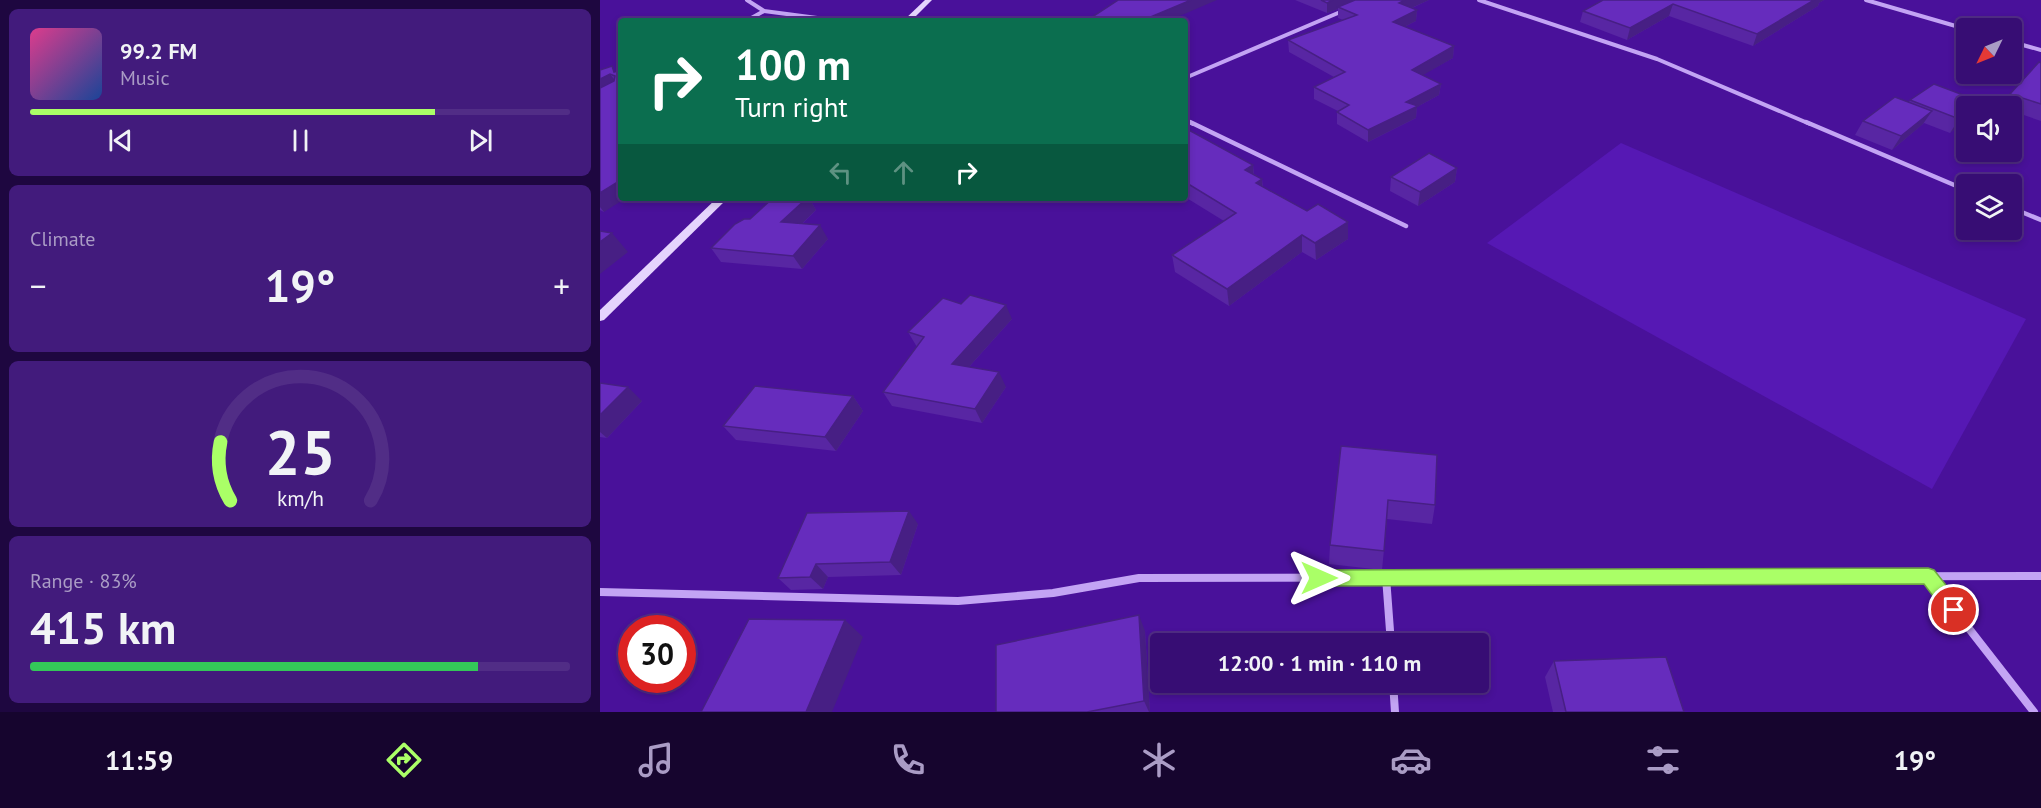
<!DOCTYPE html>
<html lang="en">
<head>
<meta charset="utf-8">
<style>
	:root { --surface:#370d74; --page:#421b7c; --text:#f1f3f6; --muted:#aa9cc5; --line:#512d86; --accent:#aaff67 }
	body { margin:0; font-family:"PT Sans",sans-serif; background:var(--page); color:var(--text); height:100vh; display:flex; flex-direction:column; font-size:22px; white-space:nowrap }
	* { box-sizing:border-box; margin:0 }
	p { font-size:20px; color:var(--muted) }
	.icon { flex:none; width:33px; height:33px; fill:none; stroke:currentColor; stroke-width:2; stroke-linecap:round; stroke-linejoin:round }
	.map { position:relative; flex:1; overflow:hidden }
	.sheet { display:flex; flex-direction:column; gap:9px; padding:9px; background:#1e0740; width:600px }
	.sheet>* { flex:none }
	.hud { position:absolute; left:18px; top:18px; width:570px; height:183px; border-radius:6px; box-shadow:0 3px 9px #0003,0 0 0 2px var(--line); background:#0b6e4f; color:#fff; overflow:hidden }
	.needle { width:39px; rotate:227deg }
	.buttons { position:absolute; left:1356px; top:18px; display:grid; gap:12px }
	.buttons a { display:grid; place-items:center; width:66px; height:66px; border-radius:6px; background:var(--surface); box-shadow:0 3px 9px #0003,0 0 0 2px var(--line); font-size:30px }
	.speed { position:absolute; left:18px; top:615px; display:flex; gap:12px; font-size:30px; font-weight:700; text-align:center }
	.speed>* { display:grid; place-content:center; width:78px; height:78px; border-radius:50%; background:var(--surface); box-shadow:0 3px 9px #0003,0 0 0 2px var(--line); line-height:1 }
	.speed .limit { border:9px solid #d22; background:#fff; color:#111 }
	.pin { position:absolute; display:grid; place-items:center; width:51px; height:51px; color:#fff; margin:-26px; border:3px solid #fff; border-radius:50%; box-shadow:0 2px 6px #0007 }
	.me { position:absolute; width:66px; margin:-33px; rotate:90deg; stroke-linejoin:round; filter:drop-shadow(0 0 4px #0008) }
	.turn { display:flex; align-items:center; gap:21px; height:126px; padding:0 18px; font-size:27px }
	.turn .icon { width:78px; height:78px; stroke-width:2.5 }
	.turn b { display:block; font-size:42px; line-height:51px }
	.lanes { display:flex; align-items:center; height:57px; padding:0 18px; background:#0003; justify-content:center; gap:30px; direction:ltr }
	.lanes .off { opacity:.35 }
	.big { font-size:45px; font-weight:800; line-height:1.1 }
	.sheet .card { flex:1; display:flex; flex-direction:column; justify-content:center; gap:9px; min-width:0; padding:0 21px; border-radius:9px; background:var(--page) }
	.sheet .dial { align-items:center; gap:0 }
	.dial svg { height:156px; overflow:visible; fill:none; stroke:var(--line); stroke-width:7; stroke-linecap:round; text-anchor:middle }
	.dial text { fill:var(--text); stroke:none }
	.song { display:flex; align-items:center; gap:18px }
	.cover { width:72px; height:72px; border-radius:9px; background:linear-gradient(135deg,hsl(330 70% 55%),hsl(220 70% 35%)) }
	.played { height:6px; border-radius:3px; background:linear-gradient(90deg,var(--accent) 75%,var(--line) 75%) }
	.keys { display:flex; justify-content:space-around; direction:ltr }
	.heat { display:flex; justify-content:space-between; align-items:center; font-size:33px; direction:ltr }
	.charge { height:9px; border-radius:4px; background:linear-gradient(90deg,#34c759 83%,var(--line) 0) }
	.trip { position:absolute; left:550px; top:633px; width:339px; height:60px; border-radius:6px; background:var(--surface); box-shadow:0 3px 9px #0003,0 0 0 2px var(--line); font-weight:800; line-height:60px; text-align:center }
	.dock { display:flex; height:96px; justify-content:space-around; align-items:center; background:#16052e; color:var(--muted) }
	.dock .icon { width:42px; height:42px }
	.dock .current { color:var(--accent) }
	.dock b { font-size:27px; color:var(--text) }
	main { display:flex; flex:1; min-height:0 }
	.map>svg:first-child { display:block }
	.green { fill:#5618b4 }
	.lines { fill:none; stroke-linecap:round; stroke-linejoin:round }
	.street-far2 { stroke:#c3a4f4; stroke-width:4 }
	.street-far1 { stroke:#c3a4f4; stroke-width:4.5 }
	.street { stroke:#c3a4f4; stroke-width:8 }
	.secondary { fill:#e5d4fd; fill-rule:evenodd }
	.wall { fill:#5826a3 }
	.shaded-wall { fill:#471f84 }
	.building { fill:#662cbd; stroke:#471f84; stroke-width:1.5 }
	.route { fill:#aaff67; stroke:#6ea643; stroke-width:1.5 }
</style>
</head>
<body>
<main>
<section class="sheet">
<div class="card">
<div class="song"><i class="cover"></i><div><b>99.2 FM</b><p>Music</p></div></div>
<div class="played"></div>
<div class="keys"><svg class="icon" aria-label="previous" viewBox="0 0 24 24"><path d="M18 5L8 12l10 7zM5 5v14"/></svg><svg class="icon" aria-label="pause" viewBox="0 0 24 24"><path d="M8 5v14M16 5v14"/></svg><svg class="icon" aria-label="next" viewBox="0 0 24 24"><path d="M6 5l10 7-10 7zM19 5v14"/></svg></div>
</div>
<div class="card"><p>Climate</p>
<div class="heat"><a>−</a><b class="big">19°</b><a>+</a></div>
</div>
<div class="card dial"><svg viewBox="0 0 100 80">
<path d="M14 69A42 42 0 1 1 86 69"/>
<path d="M14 69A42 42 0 0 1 9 39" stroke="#aaff67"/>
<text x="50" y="56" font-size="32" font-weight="700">25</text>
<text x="50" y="72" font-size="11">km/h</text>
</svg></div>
<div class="card"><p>Range · 83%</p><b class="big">415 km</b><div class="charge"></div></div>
</section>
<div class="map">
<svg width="1441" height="712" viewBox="0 0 1441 712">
	<rect width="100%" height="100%" fill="#49119a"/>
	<!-- green -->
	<path class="green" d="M1021 143 1426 319 1332 489 887 243Z"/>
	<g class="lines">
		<!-- street-far2 -->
		<g class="street-far2">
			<path d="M147 0 164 11 240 21"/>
			<path d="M879 0 1057 59 1210 124"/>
			<path d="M1266 0 1366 29"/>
			<path d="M146 21 164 11"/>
			<path d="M1412 42 1441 50"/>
			<path d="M585 78 745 10"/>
			<path d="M585 120 593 124"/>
		</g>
		<!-- street-far1 -->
		<g class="street-far1">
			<path d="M590 122 806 226"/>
			<path d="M1206 122 1366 190"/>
			<path d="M1412 208 1441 220"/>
		</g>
		<!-- street -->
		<g class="street">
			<path d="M1328 576 1434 712"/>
			<path d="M786 577 791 644"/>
			<path d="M0 592 358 601 453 593 539 578 1441 576"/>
			<path d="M793 682 795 712"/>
		</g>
		<!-- secondary -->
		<g class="secondary">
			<path d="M325 0H332L311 21H303Z"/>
			<path d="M117 198H128L4 320 0 321V310Z"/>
		</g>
	</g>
	<!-- wall -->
	<g class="wall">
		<path d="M695 0H829L812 8 817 10 816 21 804 27 854 46 853 58 822 75 841 84 839 95 817 107 816 118 768 142 737 124V112L738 111 714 99V87L734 77 689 52 688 40 743 20 738 18V9L727 13Z"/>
		<path d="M1003 0H1224L1219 3 1218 6 1153 46 1069 16 1027 40 980 22 983 11Z"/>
		<path d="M492 17 568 21H492Z"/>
		<path d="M1441 63V121L1412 111V106H1401L1410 94Z"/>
		<path d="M0 70 16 72 4 212 0 210Z"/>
		<path d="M1310 100 1366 106V120L1350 133 1324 123 1292 150 1255 135 1263 121 1309 102Z"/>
		<path d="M585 130 653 165 654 174 662 179 663 187 748 239 716 260 702 252 629 306 575 272 572 255 624 221 585 197Z"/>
		<path d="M857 168 855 182 818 206 790 191 791 177Z"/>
		<path d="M173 198H209L216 210 202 224 228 239 202 269 121 262 111 248 150 219Z"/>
		<path d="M412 319 369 367 406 387 382 423 292 406 283 392 317 347 308 332Z"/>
		<path d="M0 383 42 401 7 438 0 437Z"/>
		<path d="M253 396 263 411 236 451 136 440 123 426Z"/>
		<path d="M741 446 835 505 832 524 787 519 782 570 729 564 730 545Z"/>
		<path d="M318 524 301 575 228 577 223 589 191 590 178 578Z"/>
		<path d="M545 631 550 712H396Z"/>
		<path d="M954 661 1084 712H953L945 677Z"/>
	</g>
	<!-- shaded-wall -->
	<g class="shaded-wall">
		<path d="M591 0H617L568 21H541Z"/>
		<path d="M733 0H758L738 7V9L727 13V3Z"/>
		<path d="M805 0H829L798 14 799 3Z"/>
		<path d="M1214 0H1224L1219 3 1218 6 1153 46 1157 34Z"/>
		<path d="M1073 4 1069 16 1027 40 1030 28Z"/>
		<path d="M817 10 816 21 792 33 793 22Z"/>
		<path d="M854 46 853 58 811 82 812 70Z"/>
		<path d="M10 74 20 87 0 98V79Z"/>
		<path d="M841 84 839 95 817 107 816 118 768 142V130L806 102Z"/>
		<path d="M1332 111 1323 124 1292 150 1301 136Z"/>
		<path d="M1366 113V120L1350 133 1359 119Z"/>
		<path d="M653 165 654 182 645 170Z"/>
		<path d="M857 168 855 182 818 206 820 192Z"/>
		<path d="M662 179 663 196 656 183Z"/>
		<path d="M21 180V198H26L4 212 0 207V193Z"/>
		<path d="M207 198H209L216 210 189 236 181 222Z"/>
		<path d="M748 222V239L716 260 715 243Z"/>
		<path d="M220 225 228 239 202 269 193 256Z"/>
		<path d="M12 233 28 252 0 274V242Z"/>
		<path d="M702 235V252L629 306 627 289Z"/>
		<path d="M406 305 412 319 359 378 352 364Z"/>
		<path d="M399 372 406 387 382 423 375 409Z"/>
		<path d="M28 387 42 401 7 438 0 432V415Z"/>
		<path d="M253 396 263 411 236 451 225 437Z"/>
		<path d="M309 511 318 524 301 575 290 562Z"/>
		<path d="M216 564 228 577 223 589 210 577Z"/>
		<path d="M539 615 545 631 550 712H549L544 701Z"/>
		<path d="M245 620 263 637 232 712H206Z"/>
	</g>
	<!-- building -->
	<g class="building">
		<path d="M518 0H591L541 21H504L492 17Z"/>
		<path d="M721 0H733L727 3Z"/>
		<path d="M755 0H805L799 3 817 10 793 22 854 46 812 70 841 84 806 102 818 106 768 130 737 112 749 105 714 87 745 72 688 40 757 15 738 7Z"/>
		<path d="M1003 0H1214L1157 34 1073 4 1030 28 983 11Z"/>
		<path d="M1439 62 1441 63V104L1410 94Z"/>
		<path d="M12 66 14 72 21 70V180L0 193V88L14 81 15 76 10 74 0 79V70Z"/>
		<path d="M1334 84 1382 102 1376 106H1366V113L1359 119 1310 100Z"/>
		<path d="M1295 97 1332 111 1301 136 1263 121Z"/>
		<path d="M587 129 653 165 645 170 662 179 656 183 707 211 718 204 748 222 715 243 702 235 627 289 572 255 636 213 585 182V130Z"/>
		<path d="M829 153 857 168 820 192 791 177Z"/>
		<path d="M173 198H207L181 222 220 225 193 256 111 248 135 224 144 219H150Z"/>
		<path d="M0 231 12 233 0 242Z"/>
		<path d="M370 295 406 305 352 364 399 372 375 409 283 392 324 337 308 332 343 298 361 304Z"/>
		<path d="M0 383 28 387 0 415Z"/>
		<path d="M155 386 253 396 225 437 123 426Z"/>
		<path d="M741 446 837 455 835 505 788 500 784 551 730 545Z"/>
		<path d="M309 511 290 562 216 564 210 577 178 578 207 513Z"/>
		<path d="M539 615 544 701 487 712H396V645Z"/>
		<path d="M149 619 245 620 206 712H101Z"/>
		<path d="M1066 657 1084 712H966L954 661Z"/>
	</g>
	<!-- route -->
	<path class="route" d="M1328 568 1334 570 1361 604 1363 610 1361 616 1354 618 1348 616 1324 584 719 586 713 583 710 578 713 572 719 570Z"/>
</svg>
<div class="buttons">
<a><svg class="needle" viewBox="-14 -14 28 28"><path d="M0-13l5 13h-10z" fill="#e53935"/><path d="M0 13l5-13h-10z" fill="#aa9cc5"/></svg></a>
<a><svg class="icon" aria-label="sound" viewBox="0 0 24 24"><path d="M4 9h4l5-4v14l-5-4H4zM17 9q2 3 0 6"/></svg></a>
<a><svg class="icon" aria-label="layers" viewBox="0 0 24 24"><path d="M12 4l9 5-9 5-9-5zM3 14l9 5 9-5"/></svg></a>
</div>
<div class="speed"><div class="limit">30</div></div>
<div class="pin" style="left:1354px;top:610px;background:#d93025"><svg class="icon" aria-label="arrive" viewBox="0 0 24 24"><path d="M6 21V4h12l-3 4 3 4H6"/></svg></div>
<svg class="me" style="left:719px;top:578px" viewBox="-20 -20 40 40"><path d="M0-17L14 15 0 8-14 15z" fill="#aaff67" stroke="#fff" stroke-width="4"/></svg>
<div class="trip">12:00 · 1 min · 110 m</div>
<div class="hud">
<div class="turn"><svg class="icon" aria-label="right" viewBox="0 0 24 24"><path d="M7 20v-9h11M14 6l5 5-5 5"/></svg><div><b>100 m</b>Turn right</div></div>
<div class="lanes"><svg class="icon off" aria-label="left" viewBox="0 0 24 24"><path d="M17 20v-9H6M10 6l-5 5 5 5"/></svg><svg class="icon off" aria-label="ahead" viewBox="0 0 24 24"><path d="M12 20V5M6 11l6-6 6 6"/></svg><svg class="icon" aria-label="right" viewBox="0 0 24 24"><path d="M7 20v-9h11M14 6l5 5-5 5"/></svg></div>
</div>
</div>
</main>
<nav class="dock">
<b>11:59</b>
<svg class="icon current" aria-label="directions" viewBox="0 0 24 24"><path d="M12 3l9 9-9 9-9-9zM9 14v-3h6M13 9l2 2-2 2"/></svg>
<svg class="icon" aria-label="music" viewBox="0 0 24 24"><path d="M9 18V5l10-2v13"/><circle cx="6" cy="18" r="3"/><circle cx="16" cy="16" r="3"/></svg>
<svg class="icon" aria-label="phone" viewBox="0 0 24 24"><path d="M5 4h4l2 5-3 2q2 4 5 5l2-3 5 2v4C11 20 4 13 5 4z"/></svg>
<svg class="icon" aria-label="climate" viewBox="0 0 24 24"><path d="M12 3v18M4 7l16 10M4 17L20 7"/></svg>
<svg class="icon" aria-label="car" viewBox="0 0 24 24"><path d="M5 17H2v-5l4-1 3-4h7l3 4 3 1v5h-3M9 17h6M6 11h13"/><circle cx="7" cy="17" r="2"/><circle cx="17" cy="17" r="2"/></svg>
<svg class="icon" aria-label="filters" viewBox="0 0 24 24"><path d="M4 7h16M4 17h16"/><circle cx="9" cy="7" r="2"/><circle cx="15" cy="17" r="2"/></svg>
<b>19°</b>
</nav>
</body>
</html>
